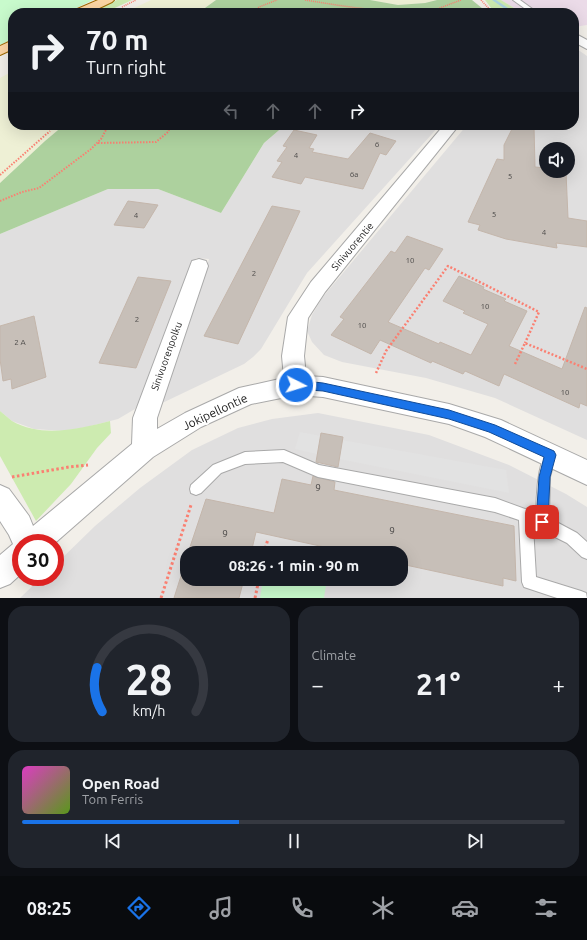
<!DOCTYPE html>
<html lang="en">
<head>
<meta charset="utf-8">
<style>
	:root { --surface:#171b24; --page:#20242c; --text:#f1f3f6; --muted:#9ea1a6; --line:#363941; --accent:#1a73e8 }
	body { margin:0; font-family:Ubuntu,sans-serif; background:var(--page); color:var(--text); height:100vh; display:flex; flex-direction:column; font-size:15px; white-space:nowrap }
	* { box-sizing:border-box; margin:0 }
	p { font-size:13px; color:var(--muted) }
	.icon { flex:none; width:22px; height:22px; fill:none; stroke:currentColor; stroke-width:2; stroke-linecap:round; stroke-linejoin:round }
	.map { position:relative; height:598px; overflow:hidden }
	.drawer { display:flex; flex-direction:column; gap:8px; padding:8px; background:#0d0f14; flex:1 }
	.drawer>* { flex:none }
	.guide { position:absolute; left:8px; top:8px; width:571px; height:122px; border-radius:16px; box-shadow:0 4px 16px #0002; background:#171b24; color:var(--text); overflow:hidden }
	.fabs { position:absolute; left:539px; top:142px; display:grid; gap:8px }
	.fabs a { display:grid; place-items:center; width:36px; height:36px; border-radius:50%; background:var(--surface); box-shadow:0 4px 16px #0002; font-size:20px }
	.speed { position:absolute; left:12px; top:534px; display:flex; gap:8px; font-size:20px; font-weight:700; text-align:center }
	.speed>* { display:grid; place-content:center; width:52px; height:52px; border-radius:50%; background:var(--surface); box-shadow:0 4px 16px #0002; line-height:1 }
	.speed .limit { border:6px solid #d22; background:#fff; color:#111 }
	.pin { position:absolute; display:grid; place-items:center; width:34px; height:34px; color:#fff; margin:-17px; border-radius:8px; box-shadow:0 2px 6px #0006 }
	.me { position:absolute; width:44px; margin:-22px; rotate:95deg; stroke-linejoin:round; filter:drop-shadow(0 0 3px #0008) }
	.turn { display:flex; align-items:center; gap:14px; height:84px; padding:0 12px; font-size:18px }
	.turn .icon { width:52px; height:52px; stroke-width:2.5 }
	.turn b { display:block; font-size:28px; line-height:34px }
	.lanes { display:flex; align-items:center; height:38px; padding:0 12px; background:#0003; justify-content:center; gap:20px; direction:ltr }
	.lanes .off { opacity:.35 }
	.big { font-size:30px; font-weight:700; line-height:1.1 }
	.drawer .tile { flex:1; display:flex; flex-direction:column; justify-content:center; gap:6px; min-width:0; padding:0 14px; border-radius:16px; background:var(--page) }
	.drawer .dial { align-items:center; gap:0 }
	.dial svg { height:104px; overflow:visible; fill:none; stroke:var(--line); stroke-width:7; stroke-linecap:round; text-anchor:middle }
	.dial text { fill:var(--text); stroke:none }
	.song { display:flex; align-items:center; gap:12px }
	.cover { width:48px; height:48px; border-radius:6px; background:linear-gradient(135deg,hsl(310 70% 55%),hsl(90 70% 35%)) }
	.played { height:4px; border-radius:2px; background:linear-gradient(90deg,var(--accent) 40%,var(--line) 40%) }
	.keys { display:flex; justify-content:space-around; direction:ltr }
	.heat { display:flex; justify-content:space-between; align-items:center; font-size:22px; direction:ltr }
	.drawer .tiles { flex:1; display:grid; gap:8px; grid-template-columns:1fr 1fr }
	.tile:last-child { grid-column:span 2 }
	.trip { position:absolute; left:180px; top:546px; width:228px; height:40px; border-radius:16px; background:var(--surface); box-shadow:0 4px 16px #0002; font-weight:700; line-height:40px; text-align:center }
	.menu { display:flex; height:64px; justify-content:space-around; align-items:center; background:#090b0e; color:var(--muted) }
	.menu .icon { width:28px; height:28px }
	.menu .on { color:var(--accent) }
	.menu b { font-size:18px; color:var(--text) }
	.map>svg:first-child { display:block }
	.residential { fill:#e0dfdf; fill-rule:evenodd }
	.industrial { fill:#ebdbe8 }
	.farmland { fill:#eef0d5 }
	.grass { fill:#cdebb0 }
	.forest { fill:#add19e }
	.park { fill:#c8facc }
	.parking { fill:#e2e2e2 }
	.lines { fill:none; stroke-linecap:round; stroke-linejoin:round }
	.stream { fill:#aad3df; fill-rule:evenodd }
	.building { fill:#c7bfb8; stroke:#c4b6ab }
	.lane-casing { stroke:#a9a9a9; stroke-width:2 }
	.street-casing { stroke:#a9a9a9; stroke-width:2 }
	.primary-casing { stroke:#a06b00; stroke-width:2 }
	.path-far3 { stroke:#fa8072; stroke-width:1.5; stroke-dasharray:1 1; stroke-linecap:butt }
	.path-far2 { stroke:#fa8072; stroke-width:2; stroke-dasharray:1.5 1.5; stroke-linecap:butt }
	.path-far1 { stroke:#fa8072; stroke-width:2.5; stroke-dasharray:2 2; stroke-linecap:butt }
	.path { stroke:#fa8072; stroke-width:3; stroke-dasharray:2.5 2.5; stroke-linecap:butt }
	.lane { fill:#fff; fill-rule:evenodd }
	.street { fill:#fff; fill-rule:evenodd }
	.primary { fill:#fcd6a4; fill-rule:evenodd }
	.route { fill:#1a73e8; stroke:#114b97 }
	.labels { text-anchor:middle; stroke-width:4; stroke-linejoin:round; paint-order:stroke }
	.number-label { font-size:8px; fill:#4b4948 }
	.street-label { font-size:10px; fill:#222; stroke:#fff }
	.near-number-label { font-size:10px; fill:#4b4948 }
	.near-street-label { font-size:12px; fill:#222; stroke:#fff }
</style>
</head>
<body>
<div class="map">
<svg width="587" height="598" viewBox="0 0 587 598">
	<rect width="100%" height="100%" fill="#f2efe9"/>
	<!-- residential -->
	<g class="residential">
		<path d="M574 47 587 56V440L495 398 426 378 342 362 324 355 312 342 307 331 312 315 322 298 467 125H574ZM546 149H568V171H546Z"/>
		<path d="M285 125H440L307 273 261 349 253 357 244 364 158 405 182 345 209 259 196 258 189 270 141 399 135 409 118 419 87 427 63 431 34 429 12 421 0 411V234L108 189H158L221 213 264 143Z"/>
		<path d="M318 413 429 435 509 465 566 494 587 507V598H20L42 577H55V565L95 526 140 488 192 450 238 428 272 419ZM187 553H401V579H187Z"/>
	</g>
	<!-- industrial -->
	<path class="industrial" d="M501 0H587V25L574 27V13H522Z"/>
	<!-- farmland -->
	<g class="farmland">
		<path d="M151 0H216L198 13H124Z"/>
		<path d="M370 0H437L425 3 398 5Z"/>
		<path d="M13 71V125H64L45 141 0 183V78Z"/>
	</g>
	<!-- grass -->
	<g class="grass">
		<path d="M117 0H132L104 13H88Z"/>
		<path d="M485 0H501L522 13H495Z"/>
		<path d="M0 411C4 414 8 418 12 421 42 438 79 429 110 421L111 433 97 448 71 484 36 521 0 456Z"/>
	</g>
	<!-- forest -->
	<g class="forest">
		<path d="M216 0H370L398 5 425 3 437 0H472L488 13H198Z"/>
		<path d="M64 125H285L264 143 221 213 158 189H108L0 234V183L45 141Z"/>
	</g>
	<!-- park -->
	<g class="park">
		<path d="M0 0H93L66 13H13V39L0 45Z"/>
		<path d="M263 579H296L326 585 324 598H260Z"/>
	</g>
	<!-- parking -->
	<g class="parking">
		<path d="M300 432 321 436 317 454 295 449Z"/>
		<path d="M342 440 506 470 509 493 339 459Z"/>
	</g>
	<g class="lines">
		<!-- stream -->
		<path class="stream" d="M492 0H496L508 8 505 9Z"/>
	</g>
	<!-- building -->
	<g class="building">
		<path d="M514 125 534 127 535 167 546 168V171L566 172 568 218 587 221V247L556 243 557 248 506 239 478 230 480 225 468 222 497 159 504 160V145Z"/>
		<path d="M294 130 317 135 309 148 314 149 312 152 348 159 370 133 396 141 386 155 380 153 363 189 305 177 301 184 272 177 282 162 277 161 287 147 283 146Z"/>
		<path d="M128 201 158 205 144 228 114 225Z"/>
		<path d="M272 206 300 211 238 344 204 336Z"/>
		<path d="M407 236 443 249 429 270 425 268 388 322 439 344 440 342 471 355 488 324 463 313 465 311 443 301 459 276 484 287 483 289 506 299 504 301 527 311 509 346 562 369 585 307 587 308V406L580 403 579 408 504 374 499 386 465 371 463 374 432 361 431 363 380 340 371 354 331 335 344 319 340 317 364 286 391 251 395 253Z"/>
		<path d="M138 277 171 281 136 368 99 363Z"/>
		<path d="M34 316 46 377 12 389 11 379 3 381 0 359V326Z"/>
		<path d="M321 433 343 437 338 467 316 462Z"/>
		<path d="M313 476 335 482 334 490 514 526 516 581 503 578V586L401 564V553H352L256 532 251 553H188L206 499 274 513 282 479 311 485Z"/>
		<path d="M187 557V579H244L239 598H174Z"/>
	</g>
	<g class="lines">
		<!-- lane casing -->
		<g class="lane-casing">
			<g id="lane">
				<path d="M513 0H520L538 13H531Z"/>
				<path d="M550 449 554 451 556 455 550 477 549 518 577 533 587 542V559L582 557 567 543 533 526 536 577 581 591 586 593 587 598H557L524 587 522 582 519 520 495 512 318 477 283 462 245 464 221 473 201 493 196 495 191 493 190 489 191 485 213 465 245 452 284 450 319 465 495 498 536 513C537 492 537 471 546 451Z"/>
			</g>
		</g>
		<!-- street casing -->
		<g class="street-casing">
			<g id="street">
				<path d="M574 33 587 40V49L574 42Z"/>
				<path d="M444 125H459L325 292 308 318 304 356 306 376 323 377 449 404 501 420 587 460V485L485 437 449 424 323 397 296 395 251 404 201 427 153 457 55 543H21V574L10 584 0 588V555L13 544 9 535 0 521V485L9 489 29 516 33 526 132 444 133 418 192 261 199 259 206 261 208 266 157 418V429L185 413 239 388 284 378 282 356 288 317 311 282Z"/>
			</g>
		</g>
		<!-- primary casing -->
		<g class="primary-casing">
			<g id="primary">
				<path d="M98 0H114L112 2 89 13H73L75 10Z"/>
				<path d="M13 40V49L0 55V46Z"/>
			</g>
		</g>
		<!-- path-far3 -->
		<g class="path-far3">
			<path d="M305 0C349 7 393 15 437 9"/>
			<path d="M481 0 493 13"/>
			<path d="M122 7 136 0"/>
			<path d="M252 13 259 7 277 0"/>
			<path d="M438 13 436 12 437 9 461 0"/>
		</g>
		<!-- path-far2 -->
		<g class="path-far2">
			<path d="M98 143 156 142 168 132 171 125"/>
			<path d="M0 175 50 131"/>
			<path d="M0 201 22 192 39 188 91 149 101 139 107 128 113 125"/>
		</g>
		<!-- path-far1 -->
		<g class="path-far1">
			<path d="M515 364 525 343 587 369"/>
			<path d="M376 373 386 351 448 266 539 312 525 343"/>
		</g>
		<!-- path -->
		<g class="path">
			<path d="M12 477 69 467 88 465"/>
			<path d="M264 553 268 539"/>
			<path d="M161 598 191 505"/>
			<path d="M255 598 259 579"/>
		</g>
		<!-- lane -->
		<use href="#lane" class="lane"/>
		<!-- street -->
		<use href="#street" class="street"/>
		<!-- primary -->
		<use href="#primary" class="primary"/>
	</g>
	<!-- route -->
	<path class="route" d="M296 380 323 383 449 410 495 425 554 451 556 455 550 477 548 522 547 526 542 528 538 526 536 522 539 477 544 457 489 432 449 419 323 391 296 389 292 388 290 385 292 382Z"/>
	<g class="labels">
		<!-- number labels -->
		<g class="number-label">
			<text x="377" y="147">6</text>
			<text x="296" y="158">4</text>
			<text x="354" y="177">6a</text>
			<text x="510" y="179">5</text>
			<text x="494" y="217">5</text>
			<text x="136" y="218">4</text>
			<text x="544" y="235">4</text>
			<text x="410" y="263">10</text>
			<text x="254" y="276">2</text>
			<text x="485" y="309">10</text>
			<text x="137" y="322">2</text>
			<text x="362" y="328">10</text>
			<text x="20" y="345">2 A</text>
			<text x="565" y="395">10</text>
		</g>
		<!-- street labels -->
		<g class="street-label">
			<text transform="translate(352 246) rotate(-50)" y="4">Sinivuorentie</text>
			<text transform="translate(166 356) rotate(-70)" y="4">Sinivuorenpolku</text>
		</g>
		<!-- near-number labels -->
		<g class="near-number-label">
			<text x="318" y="491">9</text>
			<text x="392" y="534">9</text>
			<text x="225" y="537">9</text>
		</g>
		<!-- near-street labels -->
		<g class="near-street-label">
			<text transform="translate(215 412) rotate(-25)" y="4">Jokipellontie</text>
		</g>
	</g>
</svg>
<div class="fabs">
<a><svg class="icon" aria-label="sound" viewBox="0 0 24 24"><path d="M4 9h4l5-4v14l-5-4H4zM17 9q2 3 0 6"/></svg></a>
</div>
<div class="speed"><div class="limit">30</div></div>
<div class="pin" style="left:542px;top:522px;background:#d93025"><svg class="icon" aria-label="arrive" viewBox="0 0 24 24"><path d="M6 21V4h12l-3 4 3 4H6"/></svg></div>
<svg class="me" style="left:296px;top:385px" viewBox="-20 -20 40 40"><circle r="17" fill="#1a73e8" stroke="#fff" stroke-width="3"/><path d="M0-11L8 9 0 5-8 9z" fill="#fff"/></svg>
<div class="trip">08:26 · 1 min · 90 m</div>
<div class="guide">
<div class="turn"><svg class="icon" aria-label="right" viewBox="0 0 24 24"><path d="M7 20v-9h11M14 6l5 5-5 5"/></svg><div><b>70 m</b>Turn right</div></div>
<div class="lanes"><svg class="icon off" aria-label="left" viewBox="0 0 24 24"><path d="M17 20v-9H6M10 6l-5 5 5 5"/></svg><svg class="icon off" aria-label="ahead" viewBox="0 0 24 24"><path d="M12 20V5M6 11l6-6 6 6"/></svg><svg class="icon off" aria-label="ahead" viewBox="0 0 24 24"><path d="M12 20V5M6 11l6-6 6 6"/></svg><svg class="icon" aria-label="right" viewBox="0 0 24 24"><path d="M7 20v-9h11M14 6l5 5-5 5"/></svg></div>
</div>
</div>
<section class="drawer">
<div class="tiles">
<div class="tile dial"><svg viewBox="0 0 100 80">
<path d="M14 69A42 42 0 1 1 86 69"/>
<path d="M14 69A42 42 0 0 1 10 35" stroke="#1a73e8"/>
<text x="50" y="56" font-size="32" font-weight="700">28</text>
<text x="50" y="72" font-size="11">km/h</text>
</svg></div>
<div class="tile"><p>Climate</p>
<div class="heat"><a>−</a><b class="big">21°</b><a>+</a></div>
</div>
<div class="tile">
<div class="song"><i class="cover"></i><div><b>Open Road</b><p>Tom Ferris</p></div></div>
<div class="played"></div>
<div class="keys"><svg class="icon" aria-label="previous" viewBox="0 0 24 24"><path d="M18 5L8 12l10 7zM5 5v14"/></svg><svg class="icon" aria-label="pause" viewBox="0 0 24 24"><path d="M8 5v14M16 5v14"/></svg><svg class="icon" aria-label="next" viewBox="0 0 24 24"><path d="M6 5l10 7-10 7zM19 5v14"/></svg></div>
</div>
</div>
</section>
<nav class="menu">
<b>08:25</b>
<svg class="icon on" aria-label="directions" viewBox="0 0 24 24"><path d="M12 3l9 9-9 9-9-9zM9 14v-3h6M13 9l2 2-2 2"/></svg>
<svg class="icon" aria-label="music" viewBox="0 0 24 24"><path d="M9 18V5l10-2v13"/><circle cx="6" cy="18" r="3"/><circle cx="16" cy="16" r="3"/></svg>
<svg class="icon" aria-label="phone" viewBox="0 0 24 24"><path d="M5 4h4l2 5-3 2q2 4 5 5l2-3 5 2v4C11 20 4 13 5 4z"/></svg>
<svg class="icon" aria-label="climate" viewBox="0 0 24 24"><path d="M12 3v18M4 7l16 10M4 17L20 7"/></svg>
<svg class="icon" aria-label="car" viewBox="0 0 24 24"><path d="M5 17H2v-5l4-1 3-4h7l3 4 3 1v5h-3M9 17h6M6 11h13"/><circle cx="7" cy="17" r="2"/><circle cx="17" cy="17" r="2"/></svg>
<svg class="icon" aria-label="filters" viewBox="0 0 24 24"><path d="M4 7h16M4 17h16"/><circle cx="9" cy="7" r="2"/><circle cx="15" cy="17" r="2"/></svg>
</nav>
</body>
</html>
